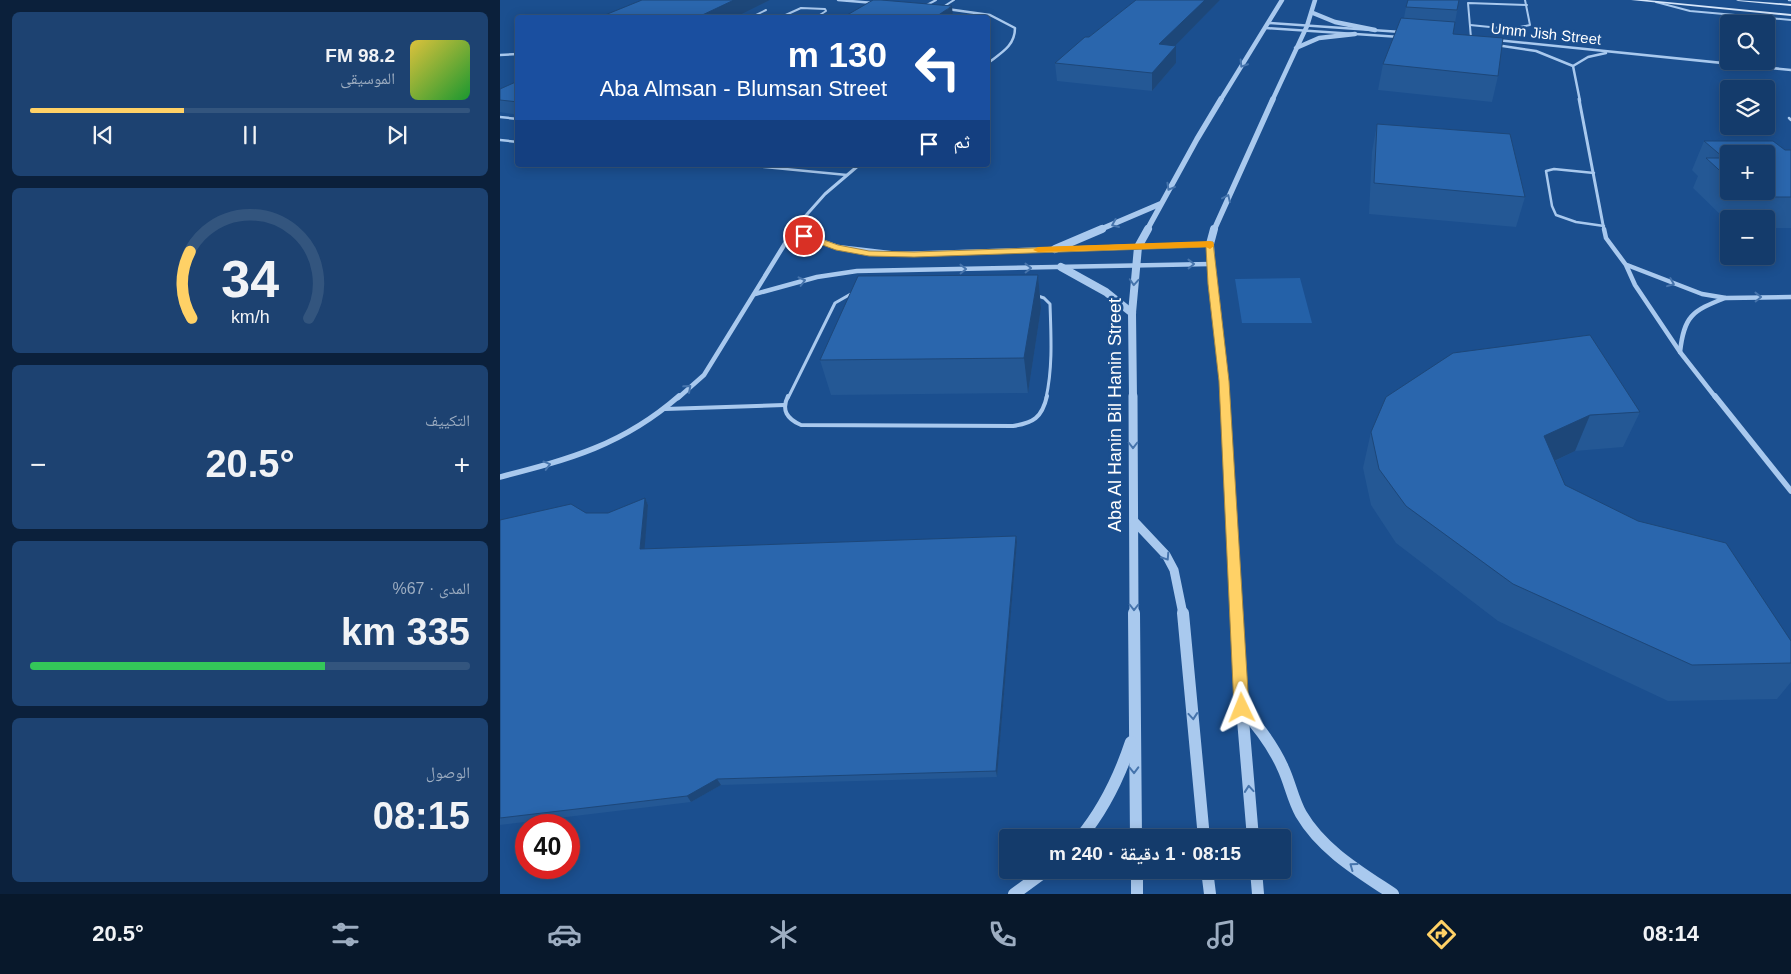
<!DOCTYPE html>
<html lang="ar">
<head>
<meta charset="utf-8">
<style>
	:root { --surface:#143b6b; --page:#1d4271; --text:#f1f3f6; --muted:#9dadc1; --line:#33557e; --accent:#ffd166 }
	body { margin:0; font-family:Helvetica,"Noto Naskh Arabic",sans-serif; background:var(--page); color:var(--text); direction:rtl; height:100vh; display:flex; flex-direction:column; font-size:19px; white-space:nowrap }
	* { box-sizing:border-box; margin:0 }
	p { font-size:16px; color:var(--muted) }
	.icon { flex:none; width:28px; height:28px; fill:none; stroke:currentColor; stroke-width:2; stroke-linecap:round; stroke-linejoin:round }
	.map { position:relative; flex:1; overflow:hidden; direction:ltr }
	.panel { display:flex; flex-direction:column; gap:12px; padding:12px; background:#0b203b; width:500px }
	.panel>* { flex:none }
	.banner { position:absolute; left:15px; top:15px; width:475px; height:152px; border-radius:5px; box-shadow:0 2px 12px #0003,0 0 0 1px var(--line); direction:rtl; background:#1a4fa0; color:#fff; overflow:hidden }
	.fabs { position:absolute; left:1220px; top:15px; display:grid; gap:10px }
	.fabs a { display:grid; place-items:center; width:55px; height:55px; border-radius:5px; background:var(--surface); box-shadow:0 2px 12px #0003,0 0 0 1px var(--line); font-size:25px }
	.speed { position:absolute; left:15px; top:814px; display:flex; gap:10px; font-size:25px; font-weight:700; text-align:center }
	.speed>* { display:grid; place-content:center; width:65px; height:65px; border-radius:50%; background:var(--surface); box-shadow:0 2px 12px #0003,0 0 0 1px var(--line); line-height:1 }
	.speed .limit { border:8px solid #d22; background:#fff; color:#111 }
	.pin { position:absolute; display:grid; place-items:center; width:42px; height:42px; color:#fff; margin:-21px; border:2px solid #fff; border-radius:50%; box-shadow:0 1px 5px #0007 }
	.me { position:absolute; width:55px; margin:-28px; rotate:358deg; stroke-linejoin:round; filter:drop-shadow(0 0 4px #0008) }
	.turn { display:flex; align-items:center; gap:18px; height:105px; padding:0 20px; font-size:22px }
	.turn .icon { width:65px; height:65px; stroke-width:2.5 }
	.turn b { display:block; font-size:35px; line-height:42px }
	.then { display:flex; align-items:center; height:48px; padding:0 20px; background:#0003; gap:10px; font-size:19px }
	.big { font-size:38px; font-weight:700; line-height:1.1 }
	.panel .tile { flex:1; display:flex; flex-direction:column; justify-content:center; gap:8px; min-width:0; padding:0 18px; border-radius:8px; background:var(--page) }
	.panel .dial { align-items:center; gap:0 }
	.dial svg { height:130px; overflow:visible; fill:none; stroke:var(--line); stroke-width:7; stroke-linecap:round; text-anchor:middle }
	.dial text { fill:var(--text); stroke:none }
	.song { display:flex; align-items:center; gap:15px }
	.cover { width:60px; height:60px; border-radius:8px; background:linear-gradient(135deg,hsl(50 70% 55%),hsl(130 70% 35%)) }
	.played { height:5px; border-radius:2px; background:linear-gradient(90deg,var(--accent) 35%,var(--line) 35%) }
	.keys { display:flex; justify-content:space-around; direction:ltr }
	.heat { display:flex; justify-content:space-between; align-items:center; font-size:28px; direction:ltr }
	.charge { height:8px; border-radius:4px; background:linear-gradient(90deg,#34c759 67%,var(--line) 0) }
	.trip { position:absolute; left:499px; top:829px; width:292px; height:50px; border-radius:5px; background:var(--surface); box-shadow:0 2px 12px #0003,0 0 0 1px var(--line); font-weight:700; line-height:50px; text-align:center; direction:rtl }
	.tab-bar { display:flex; height:80px; justify-content:space-around; align-items:center; background:#08182b; color:var(--muted) }
	.tab-bar .icon { width:35px; height:35px }
	.tab-bar .active { color:var(--accent) }
	.tab-bar b { font-size:22px; color:var(--text) }
	main { display:flex; flex:1; min-height:0 }
	.map>svg:first-child { display:block }
	.green { fill:#2461a8 }
	.lines { fill:none; stroke-linecap:round; stroke-linejoin:round }
	.service-far3 { stroke:#a9c9ee; stroke-width:2 }
	.service-far2 { stroke:#a9c9ee; stroke-width:2.5 }
	.service-far1 { stroke:#a9c9ee; stroke-width:3 }
	.service { stroke:#a9c9ee; stroke-width:4 }
	.minor-far3 { stroke:#a9c9ee; stroke-width:2.5 }
	.minor-far2 { stroke:#a9c9ee; stroke-width:3 }
	.minor-far1 { stroke:#a9c9ee; stroke-width:4.5 }
	.minor { stroke:#a9c9ee; stroke-width:5.5 }
	.tertiary-far4 { stroke:#a9c9ee; stroke-width:4.5 }
	.tertiary-far3 { stroke:#a9c9ee; stroke-width:5.5 }
	.tertiary-far2 { stroke:#a9c9ee; stroke-width:8 }
	.tertiary-far1 { stroke:#a9c9ee; stroke-width:9 }
	.tertiary { stroke:#a9c9ee; stroke-width:12 }
	.secondary { fill:#d6e6fa; fill-rule:evenodd }
	.wall { fill:#245895; fill-rule:evenodd }
	.shaded-wall { fill:#1d4779 }
	.building { fill:#2a66ad; stroke:#1d4779 }
	.oneway { stroke:#4674ac }
	.route { fill:#ffd166; stroke:#a68842 }
	.slow { fill:#f59e0b }
	.labels { text-anchor:middle; stroke-width:5; stroke-linejoin:round; paint-order:stroke }
	.far-street-label { font-size:15px; fill:#fff; stroke:#1b4f8f }
	.street-label { font-size:18px; fill:#fff; stroke:#1b4f8f }
</style>
</head>
<body>
<main>
<div class="map">
<svg width="1291" height="894" viewBox="0 0 1291 894">
	<rect width="100%" height="100%" fill="#1b4f8f"/>
	<!-- green -->
	<path class="green" d="M800 278 812 323H742L735 279Z"/>
	<g class="lines">
		<!-- service-far3 -->
		<g class="service-far3">
			<path d="M1156 2 1190 11 1291 20"/>
			<path d="M425 6 436 0"/>
			<path d="M443 7 454 0"/>
			<path d="M250 18 266 10"/>
			<path d="M279 18 301 8 325 9 326 11 315 18"/>
			<path d="M970 25 1010 29 1030 25 1025 0"/>
			<path d="M971 38 968 3 1027 5"/>
		</g>
		<!-- service-far2 -->
		<g class="service-far2">
			<path d="M0 117 18 119"/>
			<path d="M1289 118 1291 120"/>
			<path d="M0 140 18 142"/>
			<path d="M245 165 347 175"/>
			<path d="M1094 173 1054 169 1046 171 1052 206 1056 215 1076 222 1104 226"/>
		</g>
		<!-- service-far1 -->
		<path class="service-far1" d="M288 398 335 303 356 291 379 287 532 294 544 298 550 304C551 335 553 367 546 398"/>
		<!-- service -->
		<g class="service">
			<path d="M288 396C281 410 287 419 301 425L513 426C533 423 542 418 547 396"/>
			<path d="M165 409 284 405"/>
		</g>
		<!-- minor-far3 -->
		<g class="minor-far3">
			<path d="M338 0 374 3"/>
			<path d="M1289 0H1291"/>
			<path d="M447 9 490 15 515 28C515 46 501 53 488 63"/>
			<path d="M769 23 901 32"/>
			<path d="M766 28 900 37"/>
			<path d="M996 40 1291 70"/>
			<path d="M996 45 1036 51 1073 66 1080 101"/>
			<path d="M0 55 18 54"/>
			<path d="M1073 66 1088 57 1106 53"/>
		</g>
		<!-- minor-far2 -->
		<g class="minor-far2">
			<path d="M1079 99 1104 230"/>
			<path d="M293 230 325 194 359 165"/>
		</g>
		<!-- minor-far1 -->
		<g class="minor-far1">
			<path d="M1104 229 1106 238 1126 265 1135 285 1180 352 1216 398"/>
			<path d="M294 231 338 247 398 254 710 244"/>
			<path d="M1127 265 1202 294 1226 298 1291 297"/>
			<path d="M255 294 317 277 357 271 711 264"/>
			<path d="M1180 352C1184 316 1192 311 1225 298"/>
			<path d="M178 398 204 375 294 229"/>
		</g>
		<!-- minor -->
		<g class="minor">
			<path d="M1215 396 1291 491"/>
			<path d="M0 477C70 459 123 445 179 396"/>
		</g>
		<!-- tertiary-far4 -->
		<g class="tertiary-far4">
			<path d="M813 13 835 22 875 30"/>
			<path d="M796 48 819 38 855 34"/>
			<path d="M720 101 782 0"/>
			<path d="M772 101 807 26 815 0"/>
		</g>
		<!-- tertiary-far3 -->
		<g class="tertiary-far3">
			<path d="M599 230 660 204"/>
			<path d="M647 230 697 139 721 99"/>
			<path d="M714 230 773 99"/>
		</g>
		<!-- tertiary-far2 -->
		<g class="tertiary-far2">
			<path d="M714 229 710 244 711 264 725 398"/>
			<path d="M555 249 602 229"/>
			<path d="M561 267 606 292 632 313"/>
			<path d="M633 398 632 313 638 247 648 229"/>
		</g>
		<!-- tertiary-far1 -->
		<g class="tertiary-far1">
			<path d="M633 396 634 614"/>
			<path d="M725 396 737 614"/>
			<path d="M634 521 666 555 674 570 683 614"/>
		</g>
		<!-- tertiary -->
		<g class="tertiary">
			<path d="M634 613 636 838"/>
			<path d="M683 613 704 838"/>
			<path d="M737 613 742 708 753 838"/>
			<path d="M742 708C758 726 773 745 783 768 790 783 793 800 801 814 822 850 860 872 893 894"/>
			<path d="M580 838C604 809 619 778 631 742"/>
			<path d="M637 870V894"/>
			<path d="M707 870 710 894"/>
			<path d="M756 870 758 894"/>
			<path d="M514 894 547 870"/>
		</g>
		<!-- secondary -->
		<g class="secondary">
			<path d="M1131 0H1147L1291 14V16Z"/>
			<path d="M1236 0 1291 4V6L1238 1Z"/>
		</g>
	</g>
	<!-- wall -->
	<g class="wall">
		<path d="M142 0H270L234 18H106L105 15Z"/>
		<path d="M636 0H720L675 45 676 63 652 91 557 81 555 63Z"/>
		<path d="M959 0 953 34 998 76 992 102 878 90 883 64 904 18 906 7Z"/>
		<path d="M18 81V115L0 112V89Z"/>
		<path d="M877 124 1025 197 1016 227 869 214 872 152Z"/>
		<path d="M1204 141 1285 150H1291V228H1266V219H1225L1193 188 1198 176 1192 170ZM1229 154 1266 191H1229Z"/>
		<path d="M538 275 541 308 528 393 331 395 320 360Z"/>
		<path d="M1140 412 1123 447 1075 451 1055 461 1065 485 1291 641V682L1277 699 1168 701 998 621 896 543 871 505 863 468 871 432Z"/>
		<path d="M145 498 148 505 144 549 516 536 517 542 497 777 221 785 191 802 0 825V520L86 513H108Z"/>
	</g>
	<!-- shaded-wall -->
	<g class="shaded-wall">
		<path d="M234 0H270L234 18H196Z"/>
		<path d="M705 0H720L659 62V44Z"/>
		<path d="M452 6 453 18H434Z"/>
		<path d="M676 46V63L652 91V73Z"/>
		<path d="M538 275 541 308 528 393 524 358Z"/>
		<path d="M1090 415 1075 451 1031 472 1044 436Z"/>
		<path d="M145 498 148 505 144 556 140 549Z"/>
		<path d="M516 536 517 542 497 777 496 771Z"/>
		<path d="M217 779 221 785 191 802 187 796Z"/>
	</g>
	<!-- building -->
	<g class="building">
		<path d="M142 0H234L196 18H130L105 15Z"/>
		<path d="M373 0H381L452 6 434 18H342Z"/>
		<path d="M636 0H705L659 44 676 46 652 73 555 63 585 37H589Z"/>
		<path d="M908 0H959L957 10 906 7Z"/>
		<path d="M901 18 955 22 953 34 1003 38 998 76 883 64Z"/>
		<path d="M18 81V102L0 100V89Z"/>
		<path d="M877 124 1010 134 1025 197 874 183Z"/>
		<path d="M1204 141H1273L1285 150H1291V197H1270L1263 191H1266V154H1229V179L1206 158H1224Z"/>
		<path d="M538 275 524 358 320 360 358 276Z"/>
		<path d="M1090 335 1140 412 1090 415 1044 436 1065 485 1138 521 1226 543 1291 641V663L1192 665 1013 584 906 506 879 469 871 432 886 397 953 353Z"/>
		<path d="M145 498 140 549 516 536 496 771 217 779 187 796 0 818V520L71 504 86 513H108Z"/>
	</g>
	<!-- one-way arrows -->
	<defs><path id="oneway-chevron" d="M-2-3.5L2.5 0L-2 3.5" fill="none" stroke-width="1.6" stroke-linecap="round" stroke-linejoin="round" transform="scale(1.25)"/></defs>
	<g class="oneway">
		<use href="#oneway-chevron" transform="translate(743 64) rotate(122)"/>
		<use href="#oneway-chevron" transform="translate(670 187) rotate(119)"/>
		<use href="#oneway-chevron" transform="translate(727 198) rotate(-65)"/>
		<use href="#oneway-chevron" transform="translate(615 224) rotate(157)"/>
		<use href="#oneway-chevron" transform="translate(691 264) rotate(-1)"/>
		<use href="#oneway-chevron" transform="translate(528 268) rotate(-1)"/>
		<use href="#oneway-chevron" transform="translate(463 269) rotate(-1)"/>
		<use href="#oneway-chevron" transform="translate(302 281) rotate(-14)"/>
		<use href="#oneway-chevron" transform="translate(634 282) rotate(94)"/>
		<use href="#oneway-chevron" transform="translate(1171 283) rotate(22)"/>
		<use href="#oneway-chevron" transform="translate(1258 297) rotate(-1)"/>
		<use href="#oneway-chevron" transform="translate(188 388) rotate(-41)"/>
		<use href="#oneway-chevron" transform="translate(633 445) rotate(90)"/>
		<use href="#oneway-chevron" transform="translate(47 465) rotate(-15)"/>
		<use href="#oneway-chevron" transform="translate(666 557) rotate(57)"/>
		<use href="#oneway-chevron" transform="translate(634 607) rotate(90)"/>
		<use href="#oneway-chevron" transform="translate(693 716) rotate(85)"/>
		<use href="#oneway-chevron" transform="translate(634 770) rotate(89)"/>
		<use href="#oneway-chevron" transform="translate(749 789) rotate(-95)"/>
		<use href="#oneway-chevron" transform="translate(853 866) rotate(-144)"/>
	</g>
	<!-- route -->
	<path class="route" d="M304 233 338 245 369 251 414 252 713 242 729 381 749 708 747 713 742 715 736 713 734 708 719 381 708 284 706 247 414 257 369 256 336 250 301 237V234Z"/>
	<!-- slow -->
	<path class="slow" d="M710 241 713 242 714 246 710 249 706 247 538 252 533 250 538 247Z"/>
	<g class="labels">
		<!-- far-street labels -->
		<g class="far-street-label">
			<text transform="translate(1046 34) rotate(6)" y="5">Umm Jish Street</text>
		</g>
		<!-- street labels -->
		<g class="street-label">
			<text transform="translate(615 415) rotate(-90)" y="6">Aba Al Hanin Bil Hanin Street</text>
		</g>
	</g>
</svg>
<div class="fabs">
<a><svg class="icon" aria-label="search" viewBox="0 0 24 24"><circle cx="10" cy="10" r="6"/><path d="M15 15l6 6"/></svg></a>
<a><svg class="icon" aria-label="layers" viewBox="0 0 24 24"><path d="M12 4l9 5-9 5-9-5zM3 14l9 5 9-5"/></svg></a>
<a>+</a>
<a>−</a>
</div>
<div class="speed"><div class="limit">40</div></div>
<div class="pin" style="left:304px;top:236px;background:#d93025"><svg class="icon" aria-label="arrive" viewBox="0 0 24 24"><path d="M6 21V4h12l-3 4 3 4H6"/></svg></div>
<svg class="me" style="left:742px;top:708px" viewBox="-20 -20 40 40"><path d="M0-17L14 15 0 8-14 15z" fill="#ffd166" stroke="#fff" stroke-width="4"/></svg>
<div class="trip">08:15 · 1 دقيقة · 240 m</div>
<div class="banner">
<div class="turn"><svg class="icon" aria-label="left" viewBox="0 0 24 24"><path d="M17 20v-9H6M10 6l-5 5 5 5"/></svg><div><b>130 m</b>Aba Almsan - Blumsan Street</div></div>
<div class="then">ثم<svg class="icon" aria-label="arrive" viewBox="0 0 24 24"><path d="M6 21V4h12l-3 4 3 4H6"/></svg></div>
</div>
</div>
<section class="panel">
<div class="tile">
<div class="song"><i class="cover"></i><div><b>98.2 FM</b><p>الموسيقى</p></div></div>
<div class="played"></div>
<div class="keys"><svg class="icon" aria-label="previous" viewBox="0 0 24 24"><path d="M18 5L8 12l10 7zM5 5v14"/></svg><svg class="icon" aria-label="pause" viewBox="0 0 24 24"><path d="M8 5v14M16 5v14"/></svg><svg class="icon" aria-label="next" viewBox="0 0 24 24"><path d="M6 5l10 7-10 7zM19 5v14"/></svg></div>
</div>
<div class="tile dial"><svg viewBox="0 0 100 80">
<path d="M14 69A42 42 0 1 1 86 69"/>
<path d="M14 69A42 42 0 0 1 13 28" stroke="#ffd166"/>
<text x="50" y="56" font-size="32" font-weight="700">34</text>
<text x="50" y="72" font-size="11">km/h</text>
</svg></div>
<div class="tile"><p>التكييف</p>
<div class="heat"><a>−</a><b class="big">20.5°</b><a>+</a></div>
</div>
<div class="tile"><p>المدى · 67%</p><b class="big">335 km</b><div class="charge"></div></div>
<div class="tile"><p>الوصول</p><b class="big">08:15</b></div>
</section>
</main>
<nav class="tab-bar">
<b>08:14</b>
<svg class="icon active" aria-label="directions" viewBox="0 0 24 24"><path d="M12 3l9 9-9 9-9-9zM9 14v-3h6M13 9l2 2-2 2"/></svg>
<svg class="icon" aria-label="music" viewBox="0 0 24 24"><path d="M9 18V5l10-2v13"/><circle cx="6" cy="18" r="3"/><circle cx="16" cy="16" r="3"/></svg>
<svg class="icon" aria-label="phone" viewBox="0 0 24 24"><path d="M5 4h4l2 5-3 2q2 4 5 5l2-3 5 2v4C11 20 4 13 5 4z"/></svg>
<svg class="icon" aria-label="climate" viewBox="0 0 24 24"><path d="M12 3v18M4 7l16 10M4 17L20 7"/></svg>
<svg class="icon" aria-label="car" viewBox="0 0 24 24"><path d="M5 17H2v-5l4-1 3-4h7l3 4 3 1v5h-3M9 17h6M6 11h13"/><circle cx="7" cy="17" r="2"/><circle cx="17" cy="17" r="2"/></svg>
<svg class="icon" aria-label="filters" viewBox="0 0 24 24"><path d="M4 7h16M4 17h16"/><circle cx="9" cy="7" r="2"/><circle cx="15" cy="17" r="2"/></svg>
<b>20.5°</b>
</nav>
</body>
</html>
